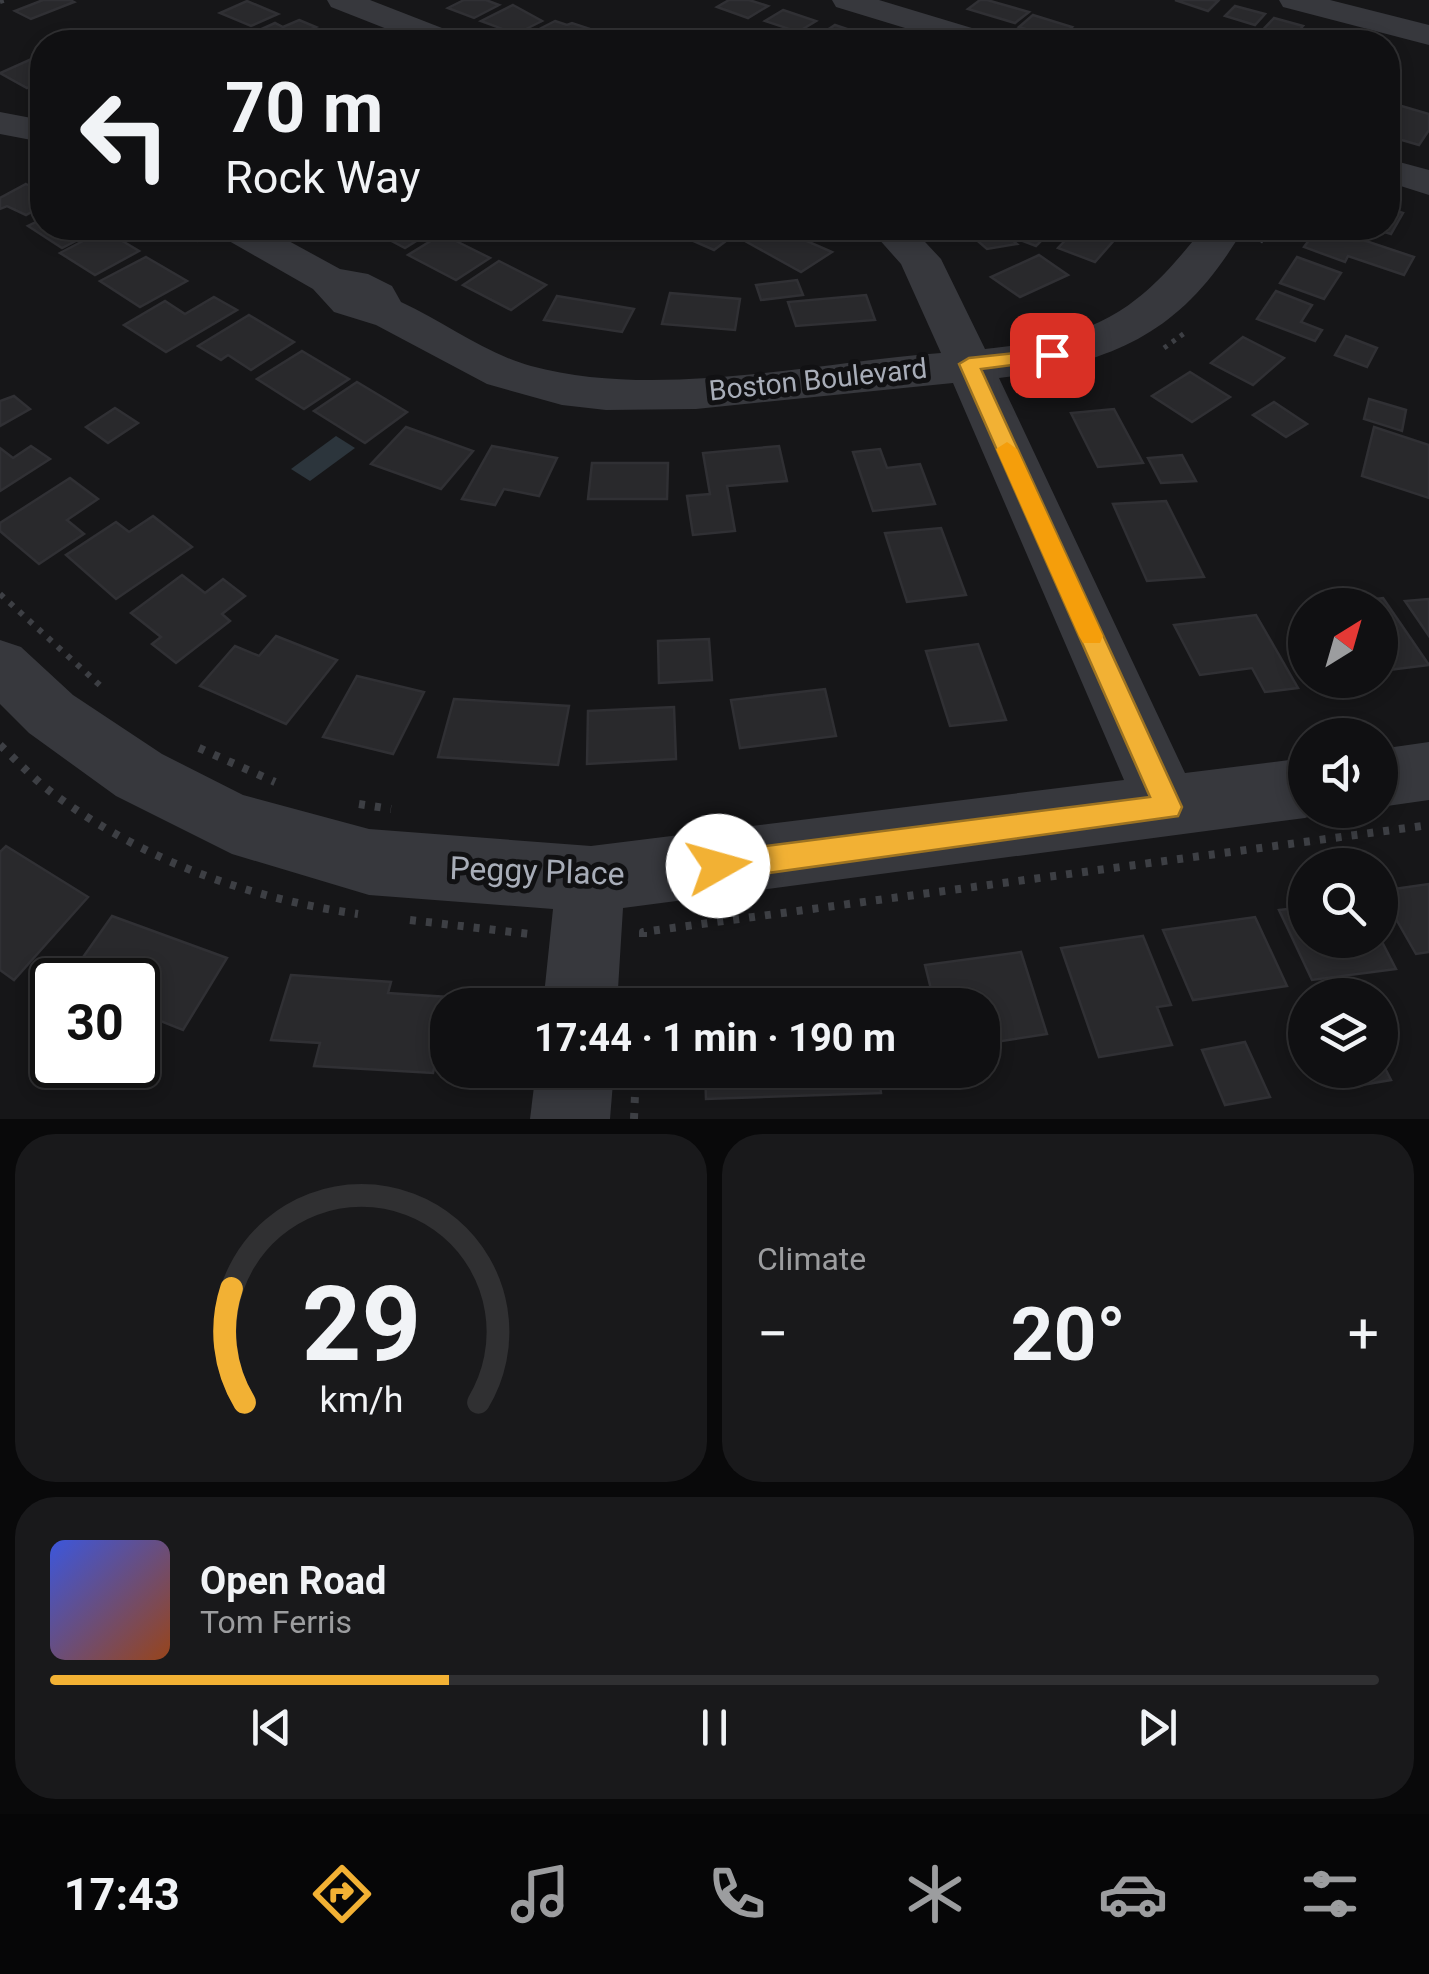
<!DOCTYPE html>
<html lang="en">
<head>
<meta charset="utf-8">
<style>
	:root { --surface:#101012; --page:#19191b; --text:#f1f3f6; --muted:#9c9d9f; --line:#303032; --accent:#f2b134 }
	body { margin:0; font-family:Roboto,sans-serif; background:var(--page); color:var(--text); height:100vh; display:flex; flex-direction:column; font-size:38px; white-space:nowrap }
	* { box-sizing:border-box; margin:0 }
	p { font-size:32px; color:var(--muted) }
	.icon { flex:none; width:55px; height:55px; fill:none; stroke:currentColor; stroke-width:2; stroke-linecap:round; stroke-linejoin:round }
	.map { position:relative; height:1119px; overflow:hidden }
	.details { display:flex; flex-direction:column; gap:15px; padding:15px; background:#09090a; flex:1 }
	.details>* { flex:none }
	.banner { position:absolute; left:30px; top:30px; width:1370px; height:210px; border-radius:40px; box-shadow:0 5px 15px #0003,0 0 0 2px var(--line); background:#101012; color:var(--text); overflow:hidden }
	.needle { width:65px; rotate:37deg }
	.tools { position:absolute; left:1288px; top:588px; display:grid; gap:20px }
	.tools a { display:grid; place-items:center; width:110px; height:110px; border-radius:50%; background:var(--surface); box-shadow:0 5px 15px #0003,0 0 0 2px var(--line); font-size:50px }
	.speed { position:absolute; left:30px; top:958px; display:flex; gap:20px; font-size:50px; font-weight:700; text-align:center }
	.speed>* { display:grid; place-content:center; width:130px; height:130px; border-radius:50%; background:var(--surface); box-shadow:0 5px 15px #0003,0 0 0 2px var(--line); line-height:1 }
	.speed .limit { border:5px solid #111; border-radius:15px; background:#fff; color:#111 }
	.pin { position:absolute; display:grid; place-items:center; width:85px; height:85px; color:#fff; margin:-42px; border-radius:20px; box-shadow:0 5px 15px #0006 }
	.me { position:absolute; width:110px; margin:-55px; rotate:83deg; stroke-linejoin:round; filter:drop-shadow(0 0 8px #0008) }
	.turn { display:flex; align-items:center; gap:35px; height:210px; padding:0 30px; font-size:45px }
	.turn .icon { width:130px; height:130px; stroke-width:2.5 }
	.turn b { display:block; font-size:70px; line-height:85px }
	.big { font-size:75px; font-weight:700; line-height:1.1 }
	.details .widget { flex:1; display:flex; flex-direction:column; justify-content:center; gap:15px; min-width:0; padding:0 35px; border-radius:40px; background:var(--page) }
	.details .dial { align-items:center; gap:0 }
	.dial svg { height:260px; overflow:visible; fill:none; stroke:var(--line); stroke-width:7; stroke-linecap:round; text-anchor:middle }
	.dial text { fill:var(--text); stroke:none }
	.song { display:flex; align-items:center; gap:30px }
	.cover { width:120px; height:120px; border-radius:15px; background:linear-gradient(135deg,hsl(230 70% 55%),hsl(20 70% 35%)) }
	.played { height:10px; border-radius:5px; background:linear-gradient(90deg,var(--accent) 30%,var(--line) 30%) }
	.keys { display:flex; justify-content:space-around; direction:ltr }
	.heat { display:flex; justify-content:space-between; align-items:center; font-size:55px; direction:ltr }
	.details .tiles { flex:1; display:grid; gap:15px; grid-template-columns:1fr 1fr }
	.widget:last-child { grid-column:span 2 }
	.trip { position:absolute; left:430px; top:988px; width:570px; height:100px; border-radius:40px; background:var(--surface); box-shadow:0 5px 15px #0003,0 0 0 2px var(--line); font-weight:700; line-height:100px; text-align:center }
	.tab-bar { display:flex; height:160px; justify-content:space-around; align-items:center; background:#060607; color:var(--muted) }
	.tab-bar .icon { width:70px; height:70px }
	.tab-bar .on { color:var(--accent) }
	.tab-bar b { font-size:45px; color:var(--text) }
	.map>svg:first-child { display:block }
	.water { fill:#2c353c }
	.building { fill:#29292c; stroke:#303034; stroke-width:2.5 }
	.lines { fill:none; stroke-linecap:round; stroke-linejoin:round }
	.path-far3 { stroke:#3d3f44; stroke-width:4; stroke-dasharray:4 5; stroke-linecap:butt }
	.path-far2 { stroke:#3d3f44; stroke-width:5; stroke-dasharray:4 6; stroke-linecap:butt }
	.path-far1 { stroke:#3d3f44; stroke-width:6; stroke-dasharray:5 8; stroke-linecap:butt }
	.path { stroke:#3d3f44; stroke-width:8; stroke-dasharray:6 10; stroke-linecap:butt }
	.minor { fill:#37383d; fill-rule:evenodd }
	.route { fill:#f2b134; stroke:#9d7322; stroke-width:2.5 }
	.slow { fill:#f59e0b }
	.labels { text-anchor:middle; stroke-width:10; stroke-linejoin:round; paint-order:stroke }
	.street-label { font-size:28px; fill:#a8adb8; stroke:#111113 }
	.near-street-label { font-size:32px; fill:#a8adb8; stroke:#111113 }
</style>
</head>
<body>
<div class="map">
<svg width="1429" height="1119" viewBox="0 0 1429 1119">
	<rect width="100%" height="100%" fill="#161618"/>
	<!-- water -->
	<path class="water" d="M336 436 355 448 310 481 291 469Z"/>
	<!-- building -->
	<g class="building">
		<path d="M43 0H70L74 2 31 19 15 11Z"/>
		<path d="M464 0H486L499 5 474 18 448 8Z"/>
		<path d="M729 0H749L768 6 748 18 717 7Z"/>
		<path d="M980 0H987L1029 12 1015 23 968 9Z"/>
		<path d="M1175 0H1213L1218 1 1208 11Z"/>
		<path d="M247 1 278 14 251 26 220 13Z"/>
		<path d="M513 5 542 21 516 34 481 21Z"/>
		<path d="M1235 6 1265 14 1255 25 1225 16Z"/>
		<path d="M783 10 816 21 798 32 765 21Z"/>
		<path d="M1033 15 1072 27 1058 39 1019 27Z"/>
		<path d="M1274 18 1303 26 1293 37 1287 35 1280 42 1254 39Z"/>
		<path d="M299 20 316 27 282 42H260L246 36 275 23 283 27Z"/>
		<path d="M555 21 567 25 572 23 590 29 566 42H540L524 37Z"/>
		<path d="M835 25 871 37 862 42H837L818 36Z"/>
		<path d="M1088 31 1127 42H1075Z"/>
		<path d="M326 32 352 42H303Z"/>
		<path d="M34 58 42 62V81L27 88 0 73Z"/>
		<path d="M1398 105 1429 114V130L1419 145 1388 136V120Z"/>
		<path d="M26 184 42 192V206L26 215 7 206 0 209V198Z"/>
		<path d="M1388 208 1403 213 1391 234 1371 228H1388Z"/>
		<path d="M42 219V228H101L62 248 28 226Z"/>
		<path d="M367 228H437L405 248Z"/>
		<path d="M664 228H743L714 250Z"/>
		<path d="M767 228H777L832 252 801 272 745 241Z"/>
		<path d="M998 228 1017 244 987 249 972 236Z"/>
		<path d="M1019 228H1038L1050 232 1036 246 1010 236Z"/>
		<path d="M1077 228H1087L1116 238 1095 262 1058 248Z"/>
		<path d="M1318 228H1327L1414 257 1404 275 1348 256 1345 262 1304 247Z"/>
		<path d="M104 230 139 251 95 275 60 253Z"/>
		<path d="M442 234 490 258 456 280 408 255Z"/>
		<path d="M1039 255 1068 275 1020 297 991 277Z"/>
		<path d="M146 257 187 281 140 307 100 281Z"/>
		<path d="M1297 257 1341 273 1324 299 1280 283Z"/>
		<path d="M499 261 546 285 511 310 463 285Z"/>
		<path d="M797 280 803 295 761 300 756 285Z"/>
		<path d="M1276 291 1312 305 1301 322 1322 330 1315 341 1257 319Z"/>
		<path d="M670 293 740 299 735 330 662 324Z"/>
		<path d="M866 295 875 320 796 326 788 302Z"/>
		<path d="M557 296 634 309 622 332 544 320Z"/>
		<path d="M214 297 237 310 166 352 124 325 165 301 185 314Z"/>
		<path d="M249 315 294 342 251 370 228 355 221 360 198 346Z"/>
		<path d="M1346 336 1377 348 1367 367 1335 355Z"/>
		<path d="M1243 337 1284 358 1253 385 1211 363Z"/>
		<path d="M302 351 349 379 304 409 257 379Z"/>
		<path d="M1190 372 1230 397 1192 422 1152 396Z"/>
		<path d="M357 382 407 412 365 443 314 411Z"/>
		<path d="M14 396 30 409 0 426V401Z"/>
		<path d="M1369 399 1406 410 1402 431 1364 419Z"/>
		<path d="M1274 402 1307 424 1286 437 1253 415Z"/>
		<path d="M115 408 138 423 108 443 86 427Z"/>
		<path d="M1114 409 1143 463 1098 467 1071 413Z"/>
		<path d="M406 427 473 451 441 489 371 464Z"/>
		<path d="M1374 427 1429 445V498L1362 476Z"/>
		<path d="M31 446 50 459 0 491V448L13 458Z"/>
		<path d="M492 446 557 458 539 496 504 489 495 505 462 499Z"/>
		<path d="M779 446 787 481 727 486 735 531 693 535 687 496 710 494 703 453Z"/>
		<path d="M880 449 887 468 920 464 935 504 873 511 853 452Z"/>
		<path d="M1182 455 1196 481 1161 483 1148 458Z"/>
		<path d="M592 463H668L667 499H588Z"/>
		<path d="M70 478 98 499 67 520 84 534 39 564 0 531V523Z"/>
		<path d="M1166 501 1204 577 1147 581 1113 504Z"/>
		<path d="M153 516 192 547 116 599 66 555 116 522 129 532Z"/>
		<path d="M941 528 966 595 907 602 885 533Z"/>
		<path d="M182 575 205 593 223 579 245 596 222 614 230 621 176 663 152 644 161 637 131 613Z"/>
		<path d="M1383 598 1429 665 1380 671V605H1324Z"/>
		<path d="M1429 599V636L1405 601Z"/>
		<path d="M1256 615 1298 688 1265 692 1252 668 1200 675 1174 625Z"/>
		<path d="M276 636 337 660 286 724 200 686 235 646 259 656Z"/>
		<path d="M709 639 712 680 659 683 658 641Z"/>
		<path d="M978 644 1006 720 950 726 926 651Z"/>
		<path d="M357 676 424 692 393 754 323 737Z"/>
		<path d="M825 689 836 736 740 748 731 700Z"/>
		<path d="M454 699 569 706 558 765 438 757Z"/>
		<path d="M674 707 676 759 587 764 588 711Z"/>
		<path d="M6 846 88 897 14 980 0 970V852Z"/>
		<path d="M1429 884V952L1416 954 1380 891Z"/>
		<path d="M1305 907V940L1380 938 1396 969 1312 980 1279 910Z"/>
		<path d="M112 916 227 958 183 1030 138 1012V980H67Z"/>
		<path d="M1255 917 1287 986 1193 1000 1163 930Z"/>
		<path d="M1143 936 1171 1005 1157 1007 1172 1045 1099 1057 1061 948Z"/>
		<path d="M1021 952 1047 1034 982 1044V1005H935L925 965Z"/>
		<path d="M291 975 391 982 388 993 448 997 433 1073 314 1066 320 1043 271 1040Z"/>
		<path d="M809 991 810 1005H703V995Z"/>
		<path d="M1245 1042 1270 1097 1225 1105 1202 1050Z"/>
		<path d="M1380 1058 1391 1080 1344 1088 1335 1070H1380Z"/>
		<path d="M705 1070H878L881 1093 706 1099Z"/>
	</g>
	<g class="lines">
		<!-- path-far3 -->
		<g class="path-far3">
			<path d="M0 2 6 0"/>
			<path d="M478 37 491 42"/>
		</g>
		<!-- path-far2 -->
		<g class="path-far2">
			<path d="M178 228 202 242"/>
			<path d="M1260 242 1270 228"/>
			<path d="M1164 348 1186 332"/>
		</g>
		<!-- path-far1 -->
		<g class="path-far1">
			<path d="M0 594 104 689"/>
			<path d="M1337 735 1375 730"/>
		</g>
		<!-- path -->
		<g class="path">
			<path d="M1337 735 1353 733"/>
			<path d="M0 745C17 761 33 778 51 792 142 860 247 898 358 914"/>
			<path d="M199 748 275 782"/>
			<path d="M359 804 391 809"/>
			<path d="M410 920 529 934 528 937"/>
			<path d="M643 937V932L1429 825"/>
			<path d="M640 990V1005"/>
			<path d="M634 1119 636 1070"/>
		</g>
		<!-- minor -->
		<g class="minor">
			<path d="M327 0H370L460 35 464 42H420L331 7Z"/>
			<path d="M832 0H879L995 35 999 42H951L836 7Z"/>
			<path d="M1279 0H1330L1429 25V45L1283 7Z"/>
			<path d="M0 112 42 120V142L0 134Z"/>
			<path d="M1388 159 1429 170V195L1388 182Z"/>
			<path d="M216 228H265L340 269 368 274 392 286 401 302C445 322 484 353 531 366 657 400 811 363 941 353L901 264 869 228H912L941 259 985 349C1095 337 1136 315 1203 228H1244C1183 333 1116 362 999 378L1185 773 1305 758V810H1325L1305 818 623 908 617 1005H543L553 909 369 895 232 854 116 796 29 733 0 704V640L21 647 73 695 162 754 243 795 369 829 591 846 1124 780 953 383 696 409 606 410 562 405 487 384 376 325 334 312 313 289 222 237Z"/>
			<path d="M1429 742V800L1380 807V749Z"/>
			<path d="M536 1070H614L610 1119H530Z"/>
		</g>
	</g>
	<!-- route -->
	<path class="route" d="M1052 349 1059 350V359L981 369 1182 807 1178 816 718 880 708 876 703 866 708 856 718 852 1150 797 959 364 969 358Z"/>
	<!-- slow -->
	<path class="slow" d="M1007 442 1017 449 1103 636 1100 643H1083L1079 636 996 449Z"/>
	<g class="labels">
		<!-- street labels -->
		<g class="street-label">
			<text transform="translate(818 379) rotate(-6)" y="10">Boston Boulevard</text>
		</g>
		<!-- near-street labels -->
		<g class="near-street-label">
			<text transform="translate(537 871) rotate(2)" y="11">Peggy Place</text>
		</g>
	</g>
</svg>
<div class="tools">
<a><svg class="needle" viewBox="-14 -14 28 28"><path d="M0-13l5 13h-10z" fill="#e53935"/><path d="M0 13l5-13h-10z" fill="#9c9d9f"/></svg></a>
<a><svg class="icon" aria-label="sound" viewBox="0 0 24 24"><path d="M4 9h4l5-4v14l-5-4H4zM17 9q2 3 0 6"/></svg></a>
<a><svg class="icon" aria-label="search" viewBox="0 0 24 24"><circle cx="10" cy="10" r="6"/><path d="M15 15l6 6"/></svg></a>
<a><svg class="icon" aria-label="layers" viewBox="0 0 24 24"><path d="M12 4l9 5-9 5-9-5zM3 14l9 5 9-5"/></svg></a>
</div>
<div class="speed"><div class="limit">30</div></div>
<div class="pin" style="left:1052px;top:355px;background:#d93025"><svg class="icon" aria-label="arrive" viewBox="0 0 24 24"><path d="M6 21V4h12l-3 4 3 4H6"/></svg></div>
<svg class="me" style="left:718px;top:866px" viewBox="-20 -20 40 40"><circle r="19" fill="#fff"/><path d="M0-13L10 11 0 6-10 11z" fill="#f2b134"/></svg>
<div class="trip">17:44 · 1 min · 190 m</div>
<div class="banner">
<div class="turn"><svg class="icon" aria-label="left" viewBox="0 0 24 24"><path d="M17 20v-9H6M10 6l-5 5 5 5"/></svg><div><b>70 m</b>Rock Way</div></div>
</div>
</div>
<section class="details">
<div class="tiles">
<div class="widget dial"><svg viewBox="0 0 100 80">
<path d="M14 69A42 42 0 1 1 86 69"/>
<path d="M14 69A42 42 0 0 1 10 34" stroke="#f2b134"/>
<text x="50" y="56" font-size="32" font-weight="700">29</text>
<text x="50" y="72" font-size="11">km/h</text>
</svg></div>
<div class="widget"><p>Climate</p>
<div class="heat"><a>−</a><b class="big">20°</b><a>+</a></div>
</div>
<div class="widget">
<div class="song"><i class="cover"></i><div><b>Open Road</b><p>Tom Ferris</p></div></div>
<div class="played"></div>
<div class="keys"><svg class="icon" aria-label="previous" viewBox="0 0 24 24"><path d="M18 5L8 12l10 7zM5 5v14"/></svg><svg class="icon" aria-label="pause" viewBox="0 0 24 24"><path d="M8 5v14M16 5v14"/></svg><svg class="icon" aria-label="next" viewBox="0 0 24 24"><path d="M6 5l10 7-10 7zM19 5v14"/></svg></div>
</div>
</div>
</section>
<nav class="tab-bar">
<b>17:43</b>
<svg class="icon on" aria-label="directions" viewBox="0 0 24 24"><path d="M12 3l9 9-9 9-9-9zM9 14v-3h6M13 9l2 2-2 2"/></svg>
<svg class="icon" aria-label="music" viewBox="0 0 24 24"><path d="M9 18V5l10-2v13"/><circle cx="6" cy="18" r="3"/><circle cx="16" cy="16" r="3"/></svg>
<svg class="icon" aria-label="phone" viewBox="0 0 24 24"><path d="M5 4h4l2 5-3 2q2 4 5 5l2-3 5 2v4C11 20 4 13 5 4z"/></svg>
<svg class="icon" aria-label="climate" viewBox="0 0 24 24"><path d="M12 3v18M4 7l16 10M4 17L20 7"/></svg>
<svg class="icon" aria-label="car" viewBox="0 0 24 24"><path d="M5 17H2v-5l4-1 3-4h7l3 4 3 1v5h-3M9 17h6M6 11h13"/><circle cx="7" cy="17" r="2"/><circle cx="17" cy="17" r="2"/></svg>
<svg class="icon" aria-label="filters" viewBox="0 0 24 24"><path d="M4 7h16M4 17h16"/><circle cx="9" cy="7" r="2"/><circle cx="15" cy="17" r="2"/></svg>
</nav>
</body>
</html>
